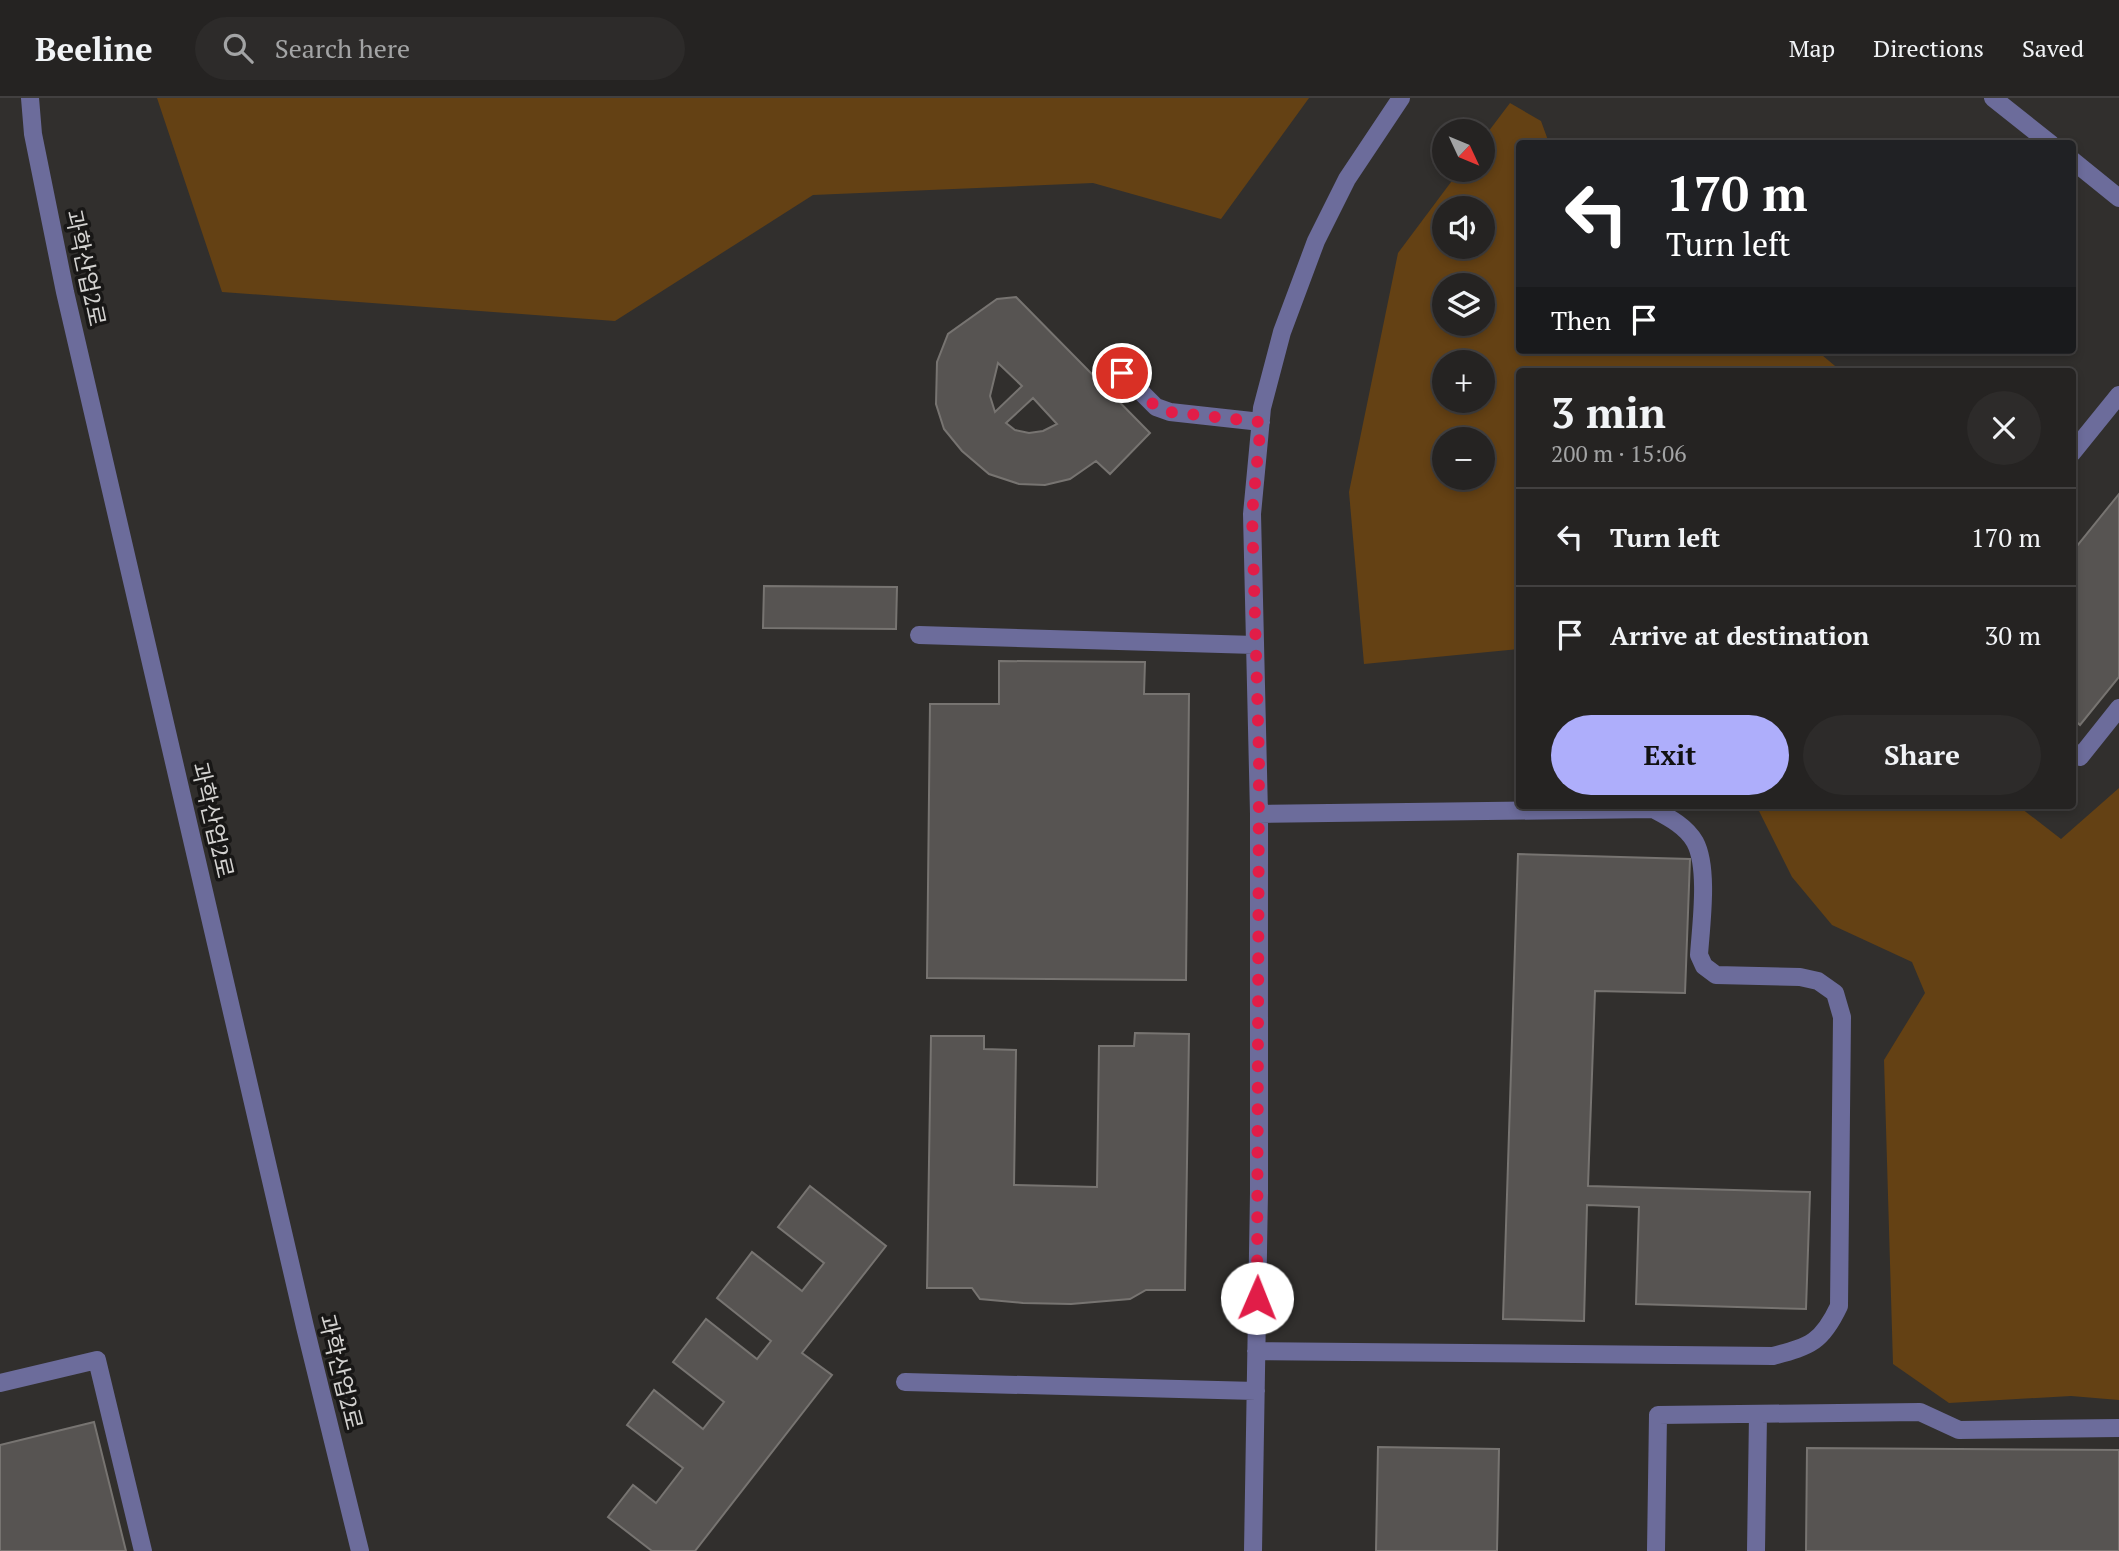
<!DOCTYPE html>
<meta charset="utf-8">
<style>
body{margin:0;font-family:"PT Serif","Noto Sans KR",serif;background:#2d2b2a;color:#f1f3f6;height:100vh;display:flex;flex-direction:column;font-size:26px;white-space:nowrap}
*{box-sizing:border-box;margin:0}
p{font-size:23px;color:#a3a4a5}
.icon{flex:none;width:38px;height:38px;fill:none;stroke:currentColor;stroke-width:2;stroke-linecap:round;stroke-linejoin:round}
.map{position:relative;flex:1;overflow:hidden}
.details{position:absolute;left:1516px;top:270px;width:560px;height:441px;display:flex;flex-direction:column;background:#252322;border-radius:7px;box-shadow:0 4px 10px #0003,0 0 0 2px #424040}
.details>*{flex:none}
.banner{position:absolute;left:1516px;top:42px;width:560px;height:214px;border-radius:7px;box-shadow:0 4px 10px #0003,0 0 0 2px #424040;background:#202124;color:#fff;overflow:hidden}
.needle{width:46px;rotate:134deg}
.tools{position:absolute;left:1432px;top:21px;display:grid;gap:14px}
.tools a{display:grid;place-items:center;width:63px;height:63px;border-radius:50%;background:#252322;box-shadow:0 4px 10px #0003,0 0 0 2px #424040;font-size:35px}
.pin{position:absolute;display:grid;place-items:center;width:60px;height:60px;color:#fff;margin:-30px;border:4px solid #fff;border-radius:50%;box-shadow:0 2px 7px #0007}
.me{position:absolute;width:77px;margin:-38px;rotate:1deg;stroke-linejoin:round;filter:drop-shadow(0 0 5px #0008)}
.turn{display:flex;align-items:center;gap:24px;height:147px;padding:0 35px;font-size:32px}
.turn .icon{width:91px;height:91px;stroke-width:2.5}
.turn b{display:block;font-size:49px;line-height:60px}
.then{display:flex;align-items:center;height:66px;padding:0 35px;background:#0003;gap:14px;font-size:26px}
.round{display:grid;place-items:center;flex:none;width:74px;height:74px;border-radius:37px;background:#2d2b2a}
.head{display:flex;align-items:center;justify-content:space-between;height:119px;padding:0 35px}
h1{font-size:42px;font-weight:700;line-height:52px}
.primary-button{display:flex;gap:14px;margin-top:auto;padding:14px 35px}
.primary-button a{flex:1;height:80px;border-radius:42px;background:#aeaefb;color:#111;font-size:28px;font-weight:700;line-height:80px;text-align:center}
.primary-button a+a{background:#2d2b2a;color:#f1f3f6}
ul{padding:0;list-style:none}
li{display:flex;align-items:center;gap:21px;height:98px;padding:0 35px;border-top:2px solid #424040}
li div{flex:1}
li b{display:block;font-size:26px}
li em{font-style:normal}
header{display:flex;align-items:center;gap:42px;box-sizing:border-box;height:98px;padding:0 35px;background:#252322;border-bottom:2px solid #424040}
header strong{font-size:33px}
nav{display:flex;gap:38px;margin-inline-start:auto;font-size:24px}
.search{width:490px;height:63px;background:#2d2b2a;display:flex;align-items:center;gap:18px;box-sizing:border-box;padding:0 24px;border-radius:38px;color:#a3a4a5;font-size:26px}
.map>svg:first-child{display:block}
.green{fill:#644114;fill-rule:evenodd}
.building{fill:#575452;stroke:#777471;stroke-width:2;fill-rule:evenodd}
.lines{fill:none;stroke-linecap:round;stroke-linejoin:round}
.minor{stroke:#6c6c9b;stroke-width:18}
.route{stroke:#e11d48;stroke-width:12;stroke-dasharray:0 21.6}
.labels{text-anchor:middle;dominant-baseline:central;stroke-width:7;stroke-linejoin:round;paint-order:stroke}
.street-label{font-size:23px;fill:#d3d2d0;stroke:#181716}
</style>
<header>
<strong>Beeline</strong>
<div class="search"><svg class="icon" aria-label="search" viewBox="0 0 24 24"><circle cx="10" cy="10" r="6"/><path d="M15 15l6 6"/></svg>Search here</div>
<nav><a>Map</a><a>Directions</a><a>Saved</a></nav>
</header>
<div class="map">
<svg width="2119" height="1453" viewBox="0 0 2119 1453">
<rect width="100%" height="100%" fill="#312f2d"/>
<!-- green -->
<path class="green" d="M 157,0 L 1309,0 L 1221,121 L 1093,85 L 813,97 L 615,223 L 222,194 Z
M 1510,5 L 1541,23 L 1549,45 L 1519,46 L 1519,252 L 1816,252 L 1841,273 L 1519,273 L 1519,551 L 1364,566 L 1349,394 L 1398,155 L 1460,72 L 1482,72 L 1482,42 ZM 1444,110 L 1482,110 L 1482,149 L 1444,149 ZM 1444,187 L 1482,187 L 1482,226 L 1444,226 ZM 1444,264 L 1482,264 L 1482,303 L 1444,303 ZM 1444,341 L 1482,341 L 1482,380 L 1444,380 Z
M 2119,690 L 2119,1302 L 2071,1298 L 1949,1305 L 1893,1266 L 1884,962 L 1925,895 L 1912,864 L 1832,827 L 1792,779 L 1756,707 L 2017,707 L 2061,741 Z"/>
<!-- building -->
<path class="building" d="M 1016,199 L 1150,335 L 1110,376 L 1096,363 L 1070,381 L 1045,387 L 1019,386 L 989,376 L 962,353 L 944,331 L 936,306 L 937,264 L 948,236 L 997,201 ZM 998,265 L 1022,288 L 995,314 L 990,298 ZM 1033,300 L 1057,326 L 1043,333 L 1029,335 L 1015,332 L 1006,325 Z
M 2119,396 L 2119,579 L 2080,627 L 2072,620 L 2072,454 Z
M 764,488 L 897,489 L 896,531 L 763,530 Z
M 999,563 L 1145,564 L 1144,596 L 1189,596 L 1186,882 L 927,880 L 930,606 L 999,606 Z
M 1518,756 L 1690,761 L 1685,895 L 1595,893 L 1588,1088 L 1810,1094 L 1806,1211 L 1636,1206 L 1639,1109 L 1587,1107 L 1584,1223 L 1503,1221 Z
M 1135,935 L 1189,936 L 1185,1192 L 1146,1192 L 1130,1201 L 1071,1206 L 1023,1205 L 980,1201 L 972,1190 L 927,1190 L 931,938 L 984,938 L 984,951 L 1016,952 L 1014,1087 L 1097,1089 L 1099,948 L 1134,948 Z
M 810,1088 L 886,1148 L 802,1255 L 832,1277 L 695,1453 L 652,1453 L 608,1419 L 633,1387 L 656,1405 L 683,1370 L 627,1327 L 654,1292 L 703,1331 L 724,1304 L 673,1264 L 706,1221 L 757,1261 L 771,1243 L 717,1200 L 752,1154 L 802,1193 L 824,1165 L 778,1129 Z
M 94,1324 L 126,1453 L 0,1453 L 0,1347 Z
M 1378,1349 L 1499,1351 L 1497,1453 L 1376,1453 Z
M 1807,1350 L 2119,1352 L 2119,1453 L 1806,1453 Z"/>
<g class="lines">
<!-- minor -->
<path class="minor" d="M 30,0 L 33,36 L 65,194 L 305,1229 L 360,1453
M 1993,0 L 2051,46
M 2072,62 L 2119,100
M 1122,275 L 1156,309 L 1170,314 L 1261,324
M 2072,355 L 2119,297
M 919,537 L 1255,547
M 2072,653 L 2080,659 L 2119,610
M 1256,1253 L 1773,1258 C 1811,1248 1822,1244 1839,1208 L 1842,919 L 1835,895 L 1818,883 L 1800,879 L 1716,877 L 1704,868 L 1699,857 C 1701,827 1709,770 1695,744 C 1686,728 1668,719 1653,711 L 1259,716
M 905,1284 L 1256,1293
M 0,1285 L 97,1262 L 143,1453
M 1253,1453 L 1259,1095 L 1259,716 L 1252,416 L 1262,310 L 1282,234 L 1316,143 L 1347,81 L 1401,0
M 1656,1453 L 1658,1317 L 1920,1314 L 1959,1332 L 2119,1330
M 1756,1453 L 1758,1316"/>
</g>
<g class="lines">
<!-- route -->
<path class="route" d="M 1122,275 L 1156,309 L 1170,314 L 1261,324 L 1252,416 L 1259,659 L 1257,1200"/>
</g>
<g class="labels">
<!-- street labels -->
<g class="street-label">
<text transform="translate(86 170) rotate(78)">과학산업2로</text>
<text transform="translate(213 722) rotate(77)">과학산업2로</text>
<text transform="translate(341 1274) rotate(76)">과학산업2로</text>
</g>
</g>
</svg>
<div class="tools">
<a><svg class="needle" viewBox="-14 -14 28 28"><path d="M0-13l5 13h-10z" fill="#e53935"/><path d="M0 13l5-13h-10z" fill="#a3a4a5"/></svg></a>
<a><svg class="icon" aria-label="sound" viewBox="0 0 24 24"><path d="M4 9h4l5-4v14l-5-4H4zM17 9q2 3 0 6"/></svg></a>
<a><svg class="icon" aria-label="layers" viewBox="0 0 24 24"><path d="M12 4l9 5-9 5-9-5zM3 14l9 5 9-5"/></svg></a>
<a>+</a>
<a>−</a>
</div>
<div class="pin" style="left:1122px;top:275px;background:#d93025"><svg class="icon" aria-label="arrive" viewBox="0 0 24 24"><path d="M6 21V4h12l-3 4 3 4H6"/></svg></div>
<svg class="me" style="left:1257px;top:1200px" viewBox="-20 -20 40 40"><circle r="19" fill="#fff"/><path d="M0-13L10 11 0 6-10 11z" fill="#e11d48"/></svg>
<div class="banner">
<div class="turn"><svg class="icon" aria-label="left" viewBox="0 0 24 24"><path d="M17 20v-9H6M10 6l-5 5 5 5"/></svg><div><b>170 m</b>Turn left</div></div>
<div class="then">Then<svg class="icon" aria-label="arrive" viewBox="0 0 24 24"><path d="M6 21V4h12l-3 4 3 4H6"/></svg></div>
</div>
<section class="details">
<div class="head"><div><h1>3 min</h1><p>200 m · 15:06</p></div><a class="round"><svg class="icon" aria-label="close" viewBox="0 0 24 24"><path d="M6 6l12 12M18 6L6 18"/></svg></a></div>
<ul>
<li><svg class="icon" aria-label="left" viewBox="0 0 24 24"><path d="M17 20v-9H6M10 6l-5 5 5 5"/></svg><div><b>Turn left</b></div><em>170 m</em></li>
<li><svg class="icon" aria-label="arrive" viewBox="0 0 24 24"><path d="M6 21V4h12l-3 4 3 4H6"/></svg><div><b>Arrive at destination</b></div><em>30 m</em></li>
</ul>
<div class="primary-button"><a>Exit</a><a>Share</a></div>
</section>
</div>
